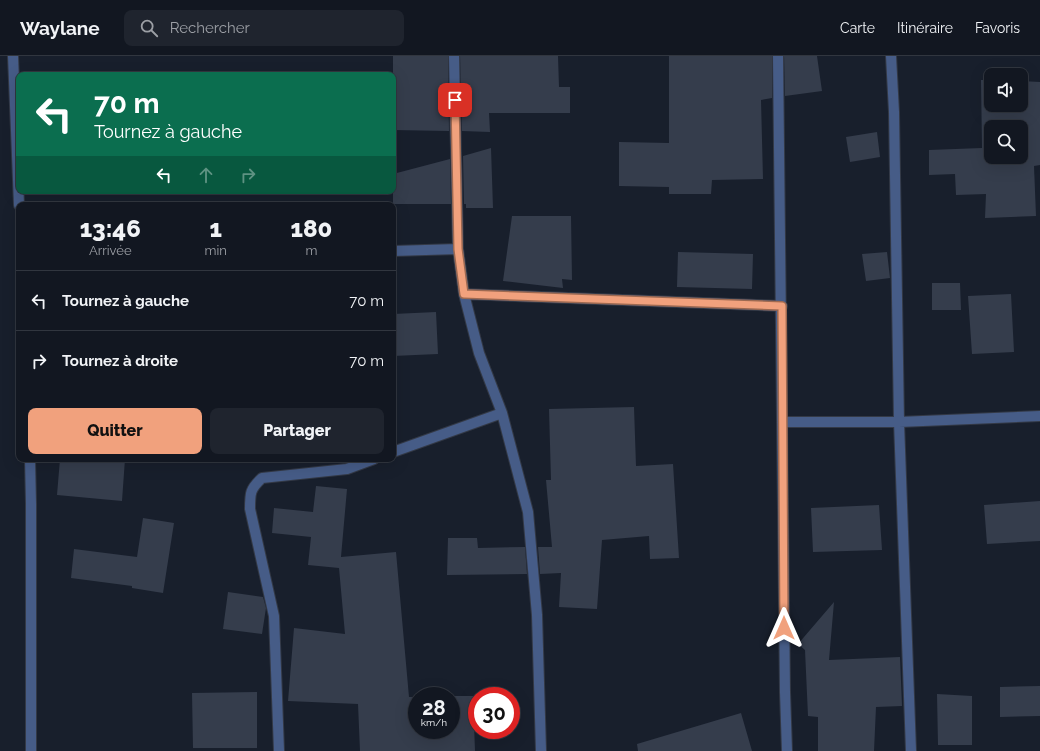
<!DOCTYPE html>
<html lang="fr">
<meta charset="utf-8">
<style>
body{margin:0;font-family:Raleway,sans-serif;background:#1f242e;color:#f1f3f6;height:100vh;display:flex;flex-direction:column;font-size:15px;white-space:nowrap}
*{box-sizing:border-box;margin:0}
p{font-size:13px;color:#9c9fa5}
.icon{flex:none;width:22px;height:22px;fill:none;stroke:currentColor;stroke-width:2;stroke-linecap:round;stroke-linejoin:round}
.map{position:relative;flex:1;overflow:hidden}
.sheet{position:absolute;left:16px;top:146px;width:380px;height:260px;display:flex;flex-direction:column;background:#121721;border-radius:8px;box-shadow:0 4px 16px #0002,0 0 0 1px #31363f}
.sheet>*{flex:none}
.guide{position:absolute;left:16px;top:16px;width:380px;height:122px;border-radius:8px;box-shadow:0 4px 16px #0002,0 0 0 1px #31363f;background:#0b6e4f;color:#fff;overflow:hidden}
.buttons{position:absolute;left:984px;top:12px;display:grid;gap:8px}
.buttons a{display:grid;place-items:center;width:44px;height:44px;border-radius:8px;background:#121721;box-shadow:0 4px 16px #0002,0 0 0 1px #31363f;font-size:20px}
.speed{position:absolute;left:408px;top:631px;display:flex;gap:8px;font-size:20px;font-weight:700;text-align:center}
.speed>*{display:grid;place-content:center;width:52px;height:52px;border-radius:50%;background:#121721;box-shadow:0 4px 16px #0002,0 0 0 1px #31363f;line-height:1}
.speed small{font-size:10px;font-weight:400}
.speed .limit{border:6px solid #d22;background:#fff;color:#111}
.pin{position:absolute;display:grid;place-items:center;width:34px;height:34px;color:#fff;margin:-17px;border-radius:8px;box-shadow:0 2px 6px #0006}
.me{position:absolute;width:44px;margin:-22px;rotate:0deg;stroke-linejoin:round;filter:drop-shadow(0 0 3px #0008)}
.turn{display:flex;align-items:center;gap:14px;height:84px;padding:0 12px;font-size:18px}
.turn .icon{width:52px;height:52px;stroke-width:2.5}
.turn b{display:block;font-size:28px;line-height:34px}
.lanes{display:flex;align-items:center;height:38px;padding:0 12px;background:#0003;justify-content:center;gap:20px;direction:ltr}
.lanes .off{opacity:.35}
.eta{display:flex;justify-content:space-evenly;align-items:center;height:68px;text-align:center}
.eta b{font-size:24px;font-weight:800;line-height:28px}
.action{display:flex;gap:8px;margin-top:auto;padding:8px 12px}
.action a{flex:1;height:46px;border-radius:8px;background:#f1a17d;color:#111;font-size:16px;font-weight:800;line-height:46px;text-align:center}
.action a+a{background:#1f242e;color:#f1f3f6}
ul{padding:0;list-style:none}
li{display:flex;align-items:center;gap:12px;height:60px;padding:0 12px;border-top:1px solid #31363f}
li div{flex:1}
li b{display:block;font-size:15px}
li em{font-style:normal}
header{display:flex;align-items:center;gap:24px;box-sizing:border-box;height:56px;padding:0 20px;background:#121721;border-bottom:1px solid #31363f}
header strong{font-size:19px}
nav{display:flex;gap:22px;margin-inline-start:auto;font-size:14px}
.search{width:280px;height:36px;background:#1f242e;display:flex;align-items:center;gap:10px;box-sizing:border-box;padding:0 14px;border-radius:8px;color:#9c9fa5;font-size:15px}
.map>svg:first-child{display:block}
.building{fill:#353d4c;fill-rule:evenodd}
.lines{fill:none;stroke-linecap:round;stroke-linejoin:round}
.street-casing{stroke:#333946;stroke-width:12}
.street{stroke:#465c87;stroke-width:10}
.route-casing{stroke:#9d6951;stroke-width:10}
.route{stroke:#f1a17d;stroke-width:7}
</style>
<header>
<strong>Waylane</strong>
<div class="search"><svg class="icon" aria-label="search" viewBox="0 0 24 24"><circle cx="10" cy="10" r="6"/><path d="M15 15l6 6"/></svg>Rechercher</div>
<nav><a>Carte</a><a>Itinéraire</a><a>Favoris</a></nav>
</header>
<div class="map">
<svg width="1040" height="695" viewBox="0 0 1040 695">
<rect width="100%" height="100%" fill="#181f2c"/>
<!-- building -->
<path class="building" d="M 393,0 L 448,0 L 449,75 L 393,74 Z
M 460,0 L 558,0 L 559,31 L 570,31 L 570,57 L 489,57 L 490,76 L 462,75 Z
M 669,0 L 772,0 L 772,42 L 761,44 L 763,123 L 712,124 L 711,138 L 669,138 L 669,131 L 619,130 L 619,86 L 669,87 Z
M 784,0 L 817,0 L 822,35 L 785,40 Z
M 981,24 L 991,24 L 991,49 L 1021,49 L 1021,25 L 1040,26 L 1040,109 L 1034,110 L 1036,160 L 985,162 L 986,138 L 956,139 L 955,118 L 929,119 L 929,94 L 982,92 ZM 991,71 L 1021,71 L 1021,101 L 991,101 Z
M 877,76 L 880,101 L 850,106 L 846,81 Z
M 491,92 L 493,152 L 466,152 L 466,148 L 464,148 L 463,100 Z
M 450,103 L 451,148 L 393,148 L 393,118 Z
M 512,160 L 571,160 L 572,224 L 562,223 L 563,232 L 503,225 Z
M 678,196 L 753,198 L 752,233 L 677,231 Z
M 887,196 L 890,222 L 866,225 L 862,198 Z
M 932,227 L 960,227 L 961,254 L 932,254 Z
M 1011,238 L 1014,296 L 972,298 L 968,240 Z
M 436,256 L 438,298 L 393,300 L 393,258 Z
M 634,351 L 636,410 L 673,408 L 679,502 L 650,503 L 649,480 L 602,484 L 597,553 L 559,551 L 561,517 L 540,518 L 538,491 L 552,491 L 546,424 L 551,424 L 549,353 Z
M 60,403 L 125,403 L 122,445 L 57,439 Z
M 316,430 L 347,433 L 341,501 L 396,496 L 409,641 L 417,641 L 417,674 L 451,674 L 451,640 L 473,640 L 475,695 L 360,695 L 358,648 L 288,645 L 294,572 L 345,578 L 339,512 L 308,509 L 311,481 L 272,477 L 274,452 L 313,456 Z
M 1040,445 L 1040,485 L 987,488 L 984,449 Z
M 879,449 L 882,494 L 813,496 L 811,452 Z
M 143,462 L 174,467 L 163,537 L 132,532 L 132,530 L 71,522 L 74,493 L 137,501 Z
M 448,482 L 477,482 L 478,492 L 525,491 L 527,518 L 447,519 Z
M 228,536 L 263,541 L 266,552 L 262,578 L 223,573 Z
M 834,546 L 829,604 L 900,601 L 902,650 L 876,651 L 874,695 L 818,695 L 818,661 L 808,660 L 805,594 L 798,588 Z
M 1040,630 L 1040,660 L 1000,661 L 1000,631 Z
M 257,636 L 257,692 L 193,692 L 192,637 Z
M 937,638 L 972,640 L 972,689 L 938,689 Z
M 741,657 L 752,695 L 638,695 L 637,688 Z"/>
<g class="lines">
<defs>
<path id="street" d="M 13,0 L 19,149
M 454,0 L 458,193 L 464,238 L 479,297 L 502,357 L 528,456 L 537,559 L 541,695
M 778,0 L 785,636 L 787,695
M 891,0 L 894,56 L 899,366 L 911,695
M 393,195 L 458,193
M 464,238 L 782,250
M 783,366 L 899,366 L 1040,360
M 393,396 L 502,357
M 30,403 L 31,448 L 31,695
M 279,695 L 274,560 L 250,453 C 250,437 250,433 262,422 L 347,413 L 374,403"/>
</defs>
<!-- street casing -->
<use href="#street" class="street-casing"/>
<!-- street -->
<use href="#street" class="street"/>
</g>
<g class="lines">
<defs>
<path id="route" d="M 455,44 L 458,193 L 464,238 L 782,250 L 784,572"/>
</defs>
<!-- route casing -->
<use href="#route" class="route-casing"/>
<!-- route -->
<use href="#route" class="route"/>
</g>
</svg>
<div class="buttons">
<a><svg class="icon" aria-label="sound" viewBox="0 0 24 24"><path d="M4 9h4l5-4v14l-5-4H4zM17 9q2 3 0 6"/></svg></a>
<a><svg class="icon" aria-label="search" viewBox="0 0 24 24"><circle cx="10" cy="10" r="6"/><path d="M15 15l6 6"/></svg></a>
</div>
<div class="speed"><div>28<small>km/h</small></div><div class="limit">30</div></div>
<div class="pin" style="left:455px;top:44px;background:#d93025"><svg class="icon" aria-label="arrive" viewBox="0 0 24 24"><path d="M6 21V4h12l-3 4 3 4H6"/></svg></div>
<svg class="me" style="left:784px;top:572px" viewBox="-20 -20 40 40"><path d="M0-17L14 15 0 8-14 15z" fill="#f1a17d" stroke="#fff" stroke-width="4"/></svg>
<div class="guide">
<div class="turn"><svg class="icon" aria-label="left" viewBox="0 0 24 24"><path d="M17 20v-9H6M10 6l-5 5 5 5"/></svg><div><b>70 m</b>Tournez à gauche</div></div>
<div class="lanes"><svg class="icon" aria-label="left" viewBox="0 0 24 24"><path d="M17 20v-9H6M10 6l-5 5 5 5"/></svg><svg class="icon off" aria-label="ahead" viewBox="0 0 24 24"><path d="M12 20V5M6 11l6-6 6 6"/></svg><svg class="icon off" aria-label="right" viewBox="0 0 24 24"><path d="M7 20v-9h11M14 6l5 5-5 5"/></svg></div>
</div>
<section class="sheet">
<div class="eta">
<div><b>13:46</b><p>Arrivée</p></div>
<div><b>1</b><p>min</p></div>
<div><b>180</b><p>m</p></div>
</div>
<ul>
<li><svg class="icon" aria-label="left" viewBox="0 0 24 24"><path d="M17 20v-9H6M10 6l-5 5 5 5"/></svg><div><b>Tournez à gauche</b></div><em>70 m</em></li>
<li><svg class="icon" aria-label="right" viewBox="0 0 24 24"><path d="M7 20v-9h11M14 6l5 5-5 5"/></svg><div><b>Tournez à droite</b></div><em>70 m</em></li>
</ul>
<div class="action"><a>Quitter</a><a>Partager</a></div>
</section>
</div>
